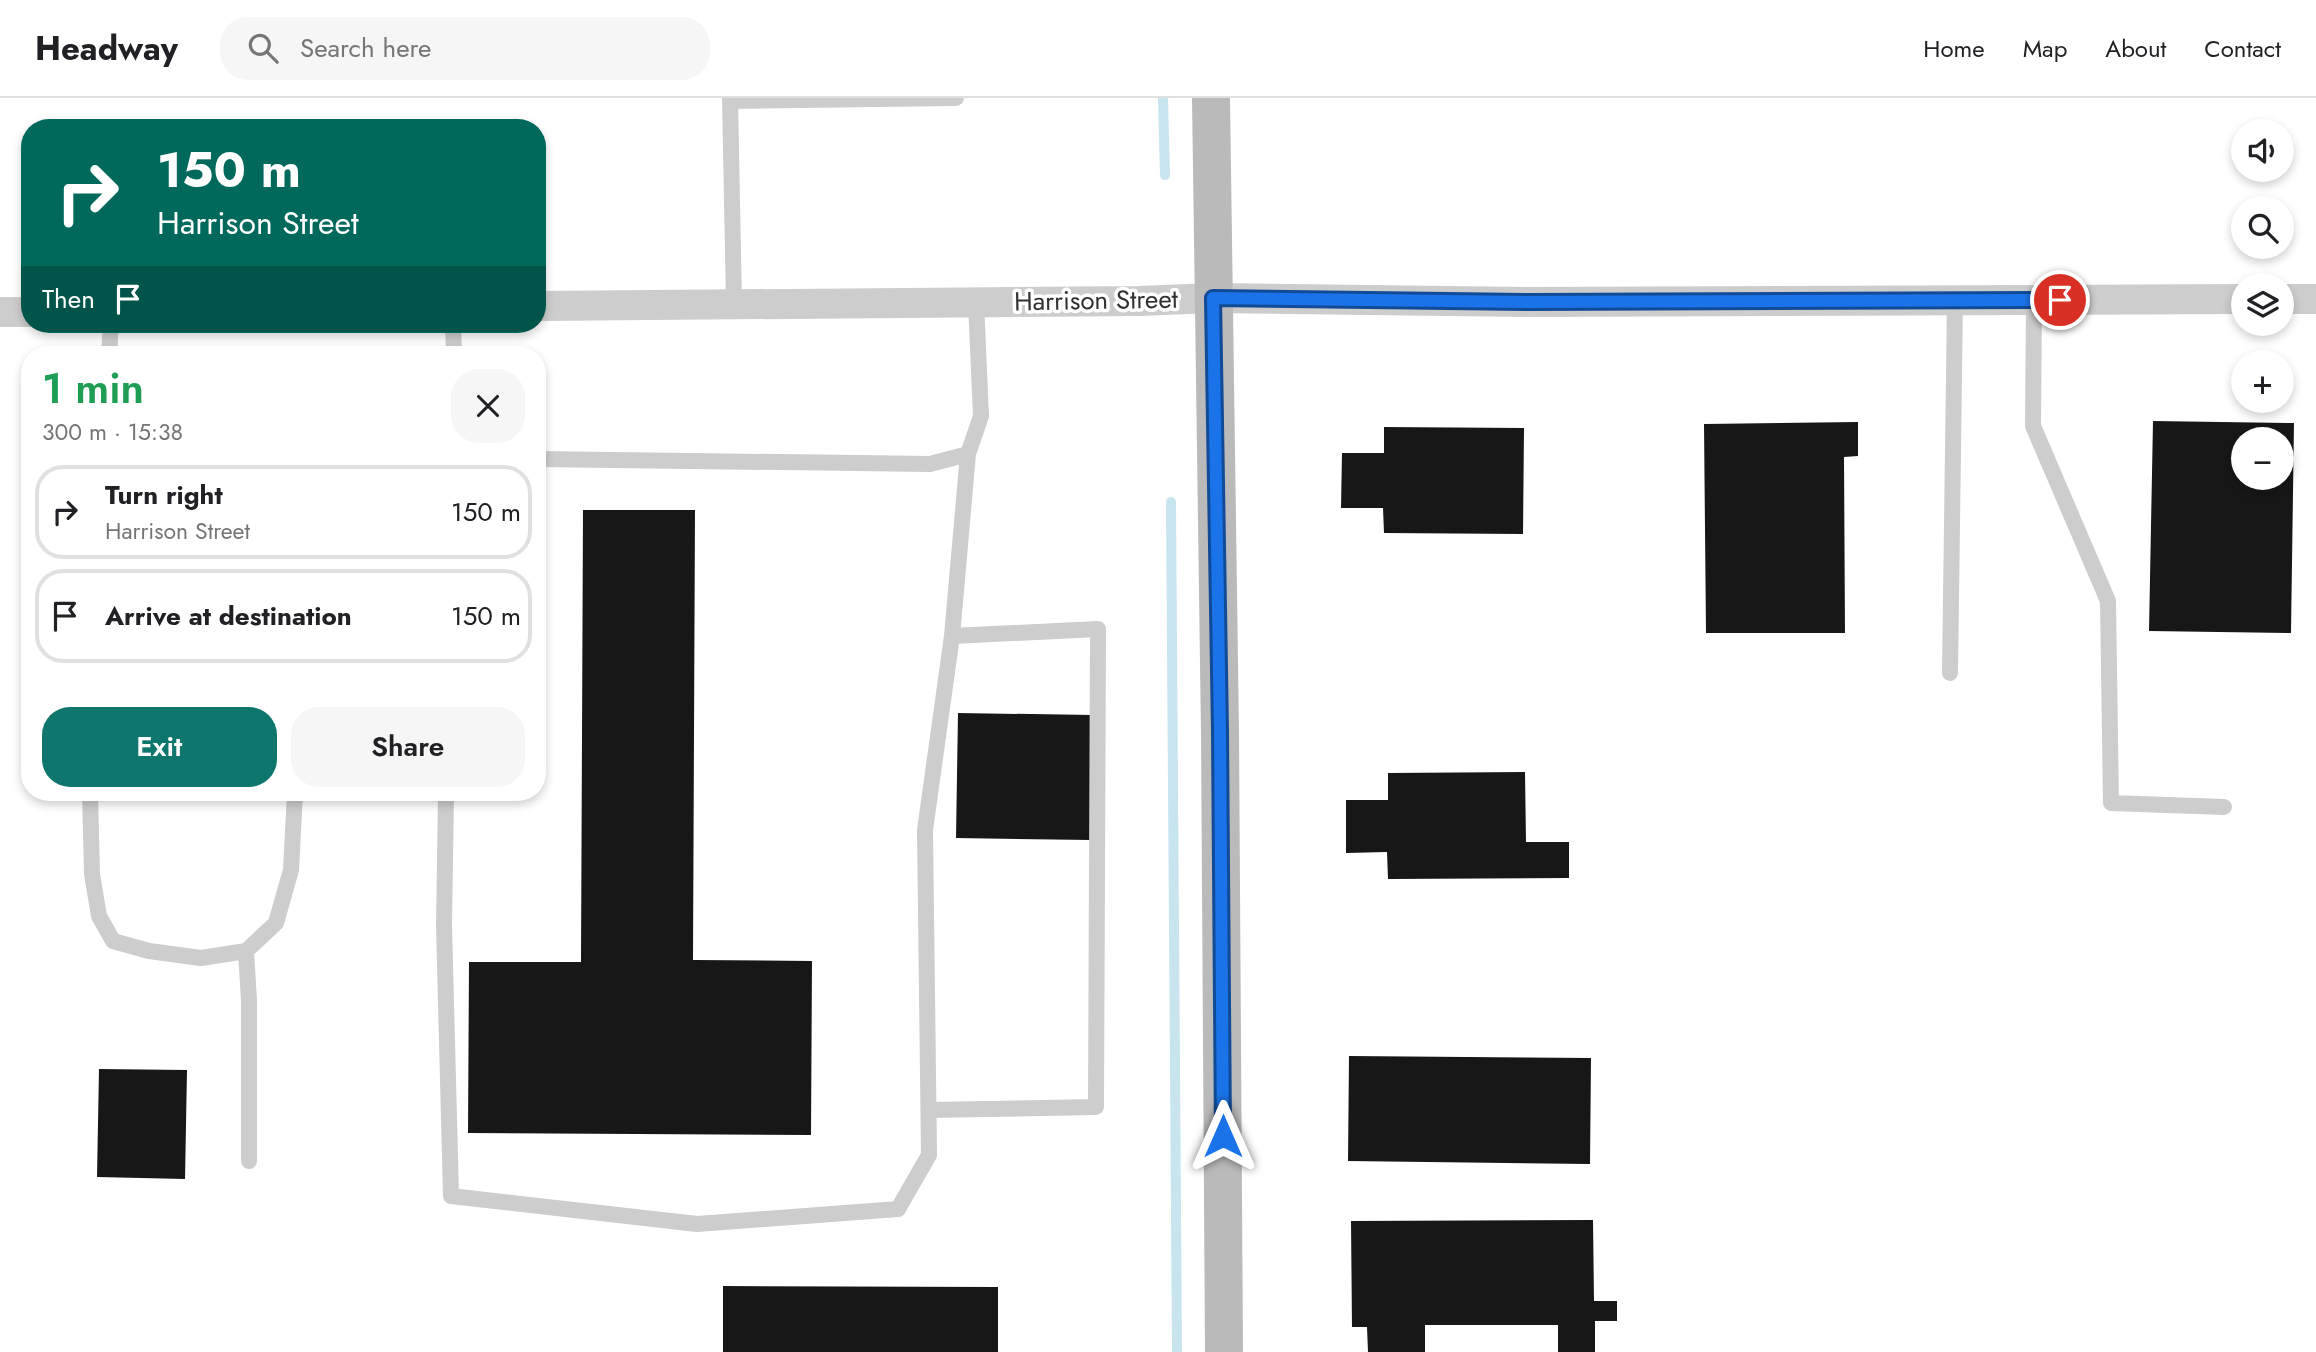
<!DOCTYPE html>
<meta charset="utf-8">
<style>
body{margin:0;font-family:Jost,sans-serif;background:#f6f6f6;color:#202124;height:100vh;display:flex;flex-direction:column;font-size:26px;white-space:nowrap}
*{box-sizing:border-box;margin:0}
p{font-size:23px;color:#757577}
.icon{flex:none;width:38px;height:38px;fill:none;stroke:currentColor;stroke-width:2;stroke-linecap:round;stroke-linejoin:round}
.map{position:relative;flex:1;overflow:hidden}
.drawer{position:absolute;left:21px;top:248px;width:525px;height:455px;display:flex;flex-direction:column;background:#fff;border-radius:28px;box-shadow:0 4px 10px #0003}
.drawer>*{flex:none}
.top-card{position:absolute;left:21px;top:21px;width:525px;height:214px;border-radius:28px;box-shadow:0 4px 10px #0003;background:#00695c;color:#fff;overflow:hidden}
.buttons{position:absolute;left:2231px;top:21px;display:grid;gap:14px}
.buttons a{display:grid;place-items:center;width:63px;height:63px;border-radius:50%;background:#fff;box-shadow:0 4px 10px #0003;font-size:35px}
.pin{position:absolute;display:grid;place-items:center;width:60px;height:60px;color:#fff;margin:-30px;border:4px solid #fff;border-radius:50%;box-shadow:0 2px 7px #0007}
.me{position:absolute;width:77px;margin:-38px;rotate:0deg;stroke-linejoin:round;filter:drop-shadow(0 0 5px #0008)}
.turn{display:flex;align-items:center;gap:24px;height:147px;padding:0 21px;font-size:32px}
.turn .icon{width:91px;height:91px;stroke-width:2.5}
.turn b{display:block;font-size:49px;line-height:60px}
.then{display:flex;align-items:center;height:66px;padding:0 21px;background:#0003;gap:14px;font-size:26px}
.round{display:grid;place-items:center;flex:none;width:74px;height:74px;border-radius:28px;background:#f6f6f6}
.head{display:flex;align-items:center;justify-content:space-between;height:119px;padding:0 21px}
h1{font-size:42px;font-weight:600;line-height:52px;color:#1e9e55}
.cta{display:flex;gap:14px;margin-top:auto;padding:14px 21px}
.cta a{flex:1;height:80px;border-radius:28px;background:#0f766e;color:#fff;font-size:28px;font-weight:600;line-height:80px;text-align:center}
.cta a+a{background:#f6f6f6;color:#202124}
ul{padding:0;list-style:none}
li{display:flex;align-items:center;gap:21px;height:94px;margin:0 14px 10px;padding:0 7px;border:4px solid #e0e0e0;border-radius:28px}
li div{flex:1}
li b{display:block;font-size:26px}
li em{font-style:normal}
header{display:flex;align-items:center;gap:42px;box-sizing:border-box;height:98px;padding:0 35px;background:#fff;border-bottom:2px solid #e0e0e0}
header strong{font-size:33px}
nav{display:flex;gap:38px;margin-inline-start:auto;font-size:24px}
.search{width:490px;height:63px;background:#f6f6f6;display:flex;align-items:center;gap:18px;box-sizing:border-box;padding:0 24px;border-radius:28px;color:#757577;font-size:26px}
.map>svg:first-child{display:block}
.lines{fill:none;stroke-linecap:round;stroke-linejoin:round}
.stream{stroke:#c8e4ef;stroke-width:10}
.building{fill:#171717;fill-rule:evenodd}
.lane{stroke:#cdcdcd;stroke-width:16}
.street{stroke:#cdcdcd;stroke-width:30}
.secondary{stroke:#bababa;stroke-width:38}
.route-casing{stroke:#114b97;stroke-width:18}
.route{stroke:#1a73e8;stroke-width:12}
.labels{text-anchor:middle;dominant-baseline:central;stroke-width:7;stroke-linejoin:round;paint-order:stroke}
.street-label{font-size:26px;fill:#303030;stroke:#fff}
</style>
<header>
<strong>Headway</strong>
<div class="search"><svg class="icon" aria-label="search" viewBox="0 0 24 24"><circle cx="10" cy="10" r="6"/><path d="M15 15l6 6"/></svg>Search here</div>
<nav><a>Home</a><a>Map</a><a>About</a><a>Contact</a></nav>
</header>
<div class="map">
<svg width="2316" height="1254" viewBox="0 0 2316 1254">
<rect width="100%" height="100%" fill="#fff"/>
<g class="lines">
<!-- stream -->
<path class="stream" d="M 1163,0 L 1165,77
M 1171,404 L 1177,1254"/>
</g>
<!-- building -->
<path class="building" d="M 2153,323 L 2294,325 L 2291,535 L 2149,533 ZM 2244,341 L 2282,341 L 2282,380 L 2244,380 Z
M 1858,324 L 1858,358 L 1844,359 L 1845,535 L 1706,535 L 1704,326 Z
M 1384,329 L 1524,330 L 1523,436 L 1384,435 L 1383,410 L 1341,410 L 1342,355 L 1384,355 Z
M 583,412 L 695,412 L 693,862 L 812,863 L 811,1037 L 468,1035 L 469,864 L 581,864 Z
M 958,615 L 1093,617 L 1091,742 L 956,740 Z
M 1525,674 L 1526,744 L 1569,744 L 1569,780 L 1388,781 L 1387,754 L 1346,755 L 1346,702 L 1388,702 L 1388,675 Z
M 1349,958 L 1591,960 L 1590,1066 L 1348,1063 Z
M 99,971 L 187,972 L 185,1081 L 97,1079 Z
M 1593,1122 L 1594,1203 L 1617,1203 L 1617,1223 L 1595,1223 L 1595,1254 L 1558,1254 L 1558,1227 L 1425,1227 L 1425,1254 L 1368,1254 L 1367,1229 L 1352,1229 L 1351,1123 Z
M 723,1188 L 998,1189 L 998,1254 L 723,1254 Z"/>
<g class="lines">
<!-- lane -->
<path class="lane" d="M 730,0 L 734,206
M 730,3 L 956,0
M 2034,202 L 2033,328 L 2108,503 L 2111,705 L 2224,709
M 453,226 L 454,257
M 109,257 L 111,226
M 537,361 L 930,366 L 968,356 L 981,318 L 976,204
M 1950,575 L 1955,202
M 90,695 L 92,776 L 99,818 L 113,843 L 149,853 L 201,860 L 246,853 L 276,825 L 291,772 L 295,695
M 446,695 L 444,827 L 451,1098 L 697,1126 L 898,1111 L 929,1057 L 925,732 L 952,538
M 246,853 L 249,903 L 249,1063
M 929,1012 L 1096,1009 L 1098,531 L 952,538 L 968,356"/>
<!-- street -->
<path class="street" d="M 2282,201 L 2316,201
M 537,208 L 1139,203 L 1213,200 L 1530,204 L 2244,201
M 0,214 L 30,214"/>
<!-- secondary -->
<path class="secondary" d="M 1211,0 L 1220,634 L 1224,1254"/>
</g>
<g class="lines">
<defs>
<path id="route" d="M 1223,1038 L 1220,634 L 1213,200 L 1530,204 L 2060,202"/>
</defs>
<!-- route casing -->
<use href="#route" class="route-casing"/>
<!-- route -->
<use href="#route" class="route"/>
</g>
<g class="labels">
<!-- street labels -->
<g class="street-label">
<text transform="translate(1096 202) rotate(-1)">Harrison Street</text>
</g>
</g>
</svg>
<div class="buttons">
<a><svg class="icon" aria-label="sound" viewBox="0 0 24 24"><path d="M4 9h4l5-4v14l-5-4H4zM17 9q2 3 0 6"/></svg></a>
<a><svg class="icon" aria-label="search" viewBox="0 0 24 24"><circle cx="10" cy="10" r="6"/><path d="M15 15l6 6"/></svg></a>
<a><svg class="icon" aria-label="layers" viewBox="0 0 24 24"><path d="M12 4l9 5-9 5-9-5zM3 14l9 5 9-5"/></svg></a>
<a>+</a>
<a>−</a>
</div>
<div class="pin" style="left:2060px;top:202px;background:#d93025"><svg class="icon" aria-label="arrive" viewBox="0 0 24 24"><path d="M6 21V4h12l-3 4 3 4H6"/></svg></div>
<svg class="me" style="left:1223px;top:1038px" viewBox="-20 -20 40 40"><path d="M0-17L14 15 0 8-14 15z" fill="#1a73e8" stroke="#fff" stroke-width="4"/></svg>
<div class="top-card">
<div class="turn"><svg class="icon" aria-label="right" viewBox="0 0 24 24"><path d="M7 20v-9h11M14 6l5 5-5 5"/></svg><div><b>150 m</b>Harrison Street</div></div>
<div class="then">Then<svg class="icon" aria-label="arrive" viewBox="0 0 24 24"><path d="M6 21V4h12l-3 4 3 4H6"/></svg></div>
</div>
<section class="drawer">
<div class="head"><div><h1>1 min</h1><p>300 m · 15:38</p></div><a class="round"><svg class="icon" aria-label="close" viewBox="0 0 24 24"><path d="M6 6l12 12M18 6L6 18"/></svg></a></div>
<ul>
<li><svg class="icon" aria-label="right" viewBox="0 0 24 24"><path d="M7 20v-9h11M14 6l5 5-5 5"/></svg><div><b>Turn right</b><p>Harrison Street</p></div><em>150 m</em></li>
<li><svg class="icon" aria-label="arrive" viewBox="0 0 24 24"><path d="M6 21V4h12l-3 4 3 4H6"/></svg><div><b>Arrive at destination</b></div><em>150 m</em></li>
</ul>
<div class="cta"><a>Exit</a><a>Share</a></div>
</section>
</div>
